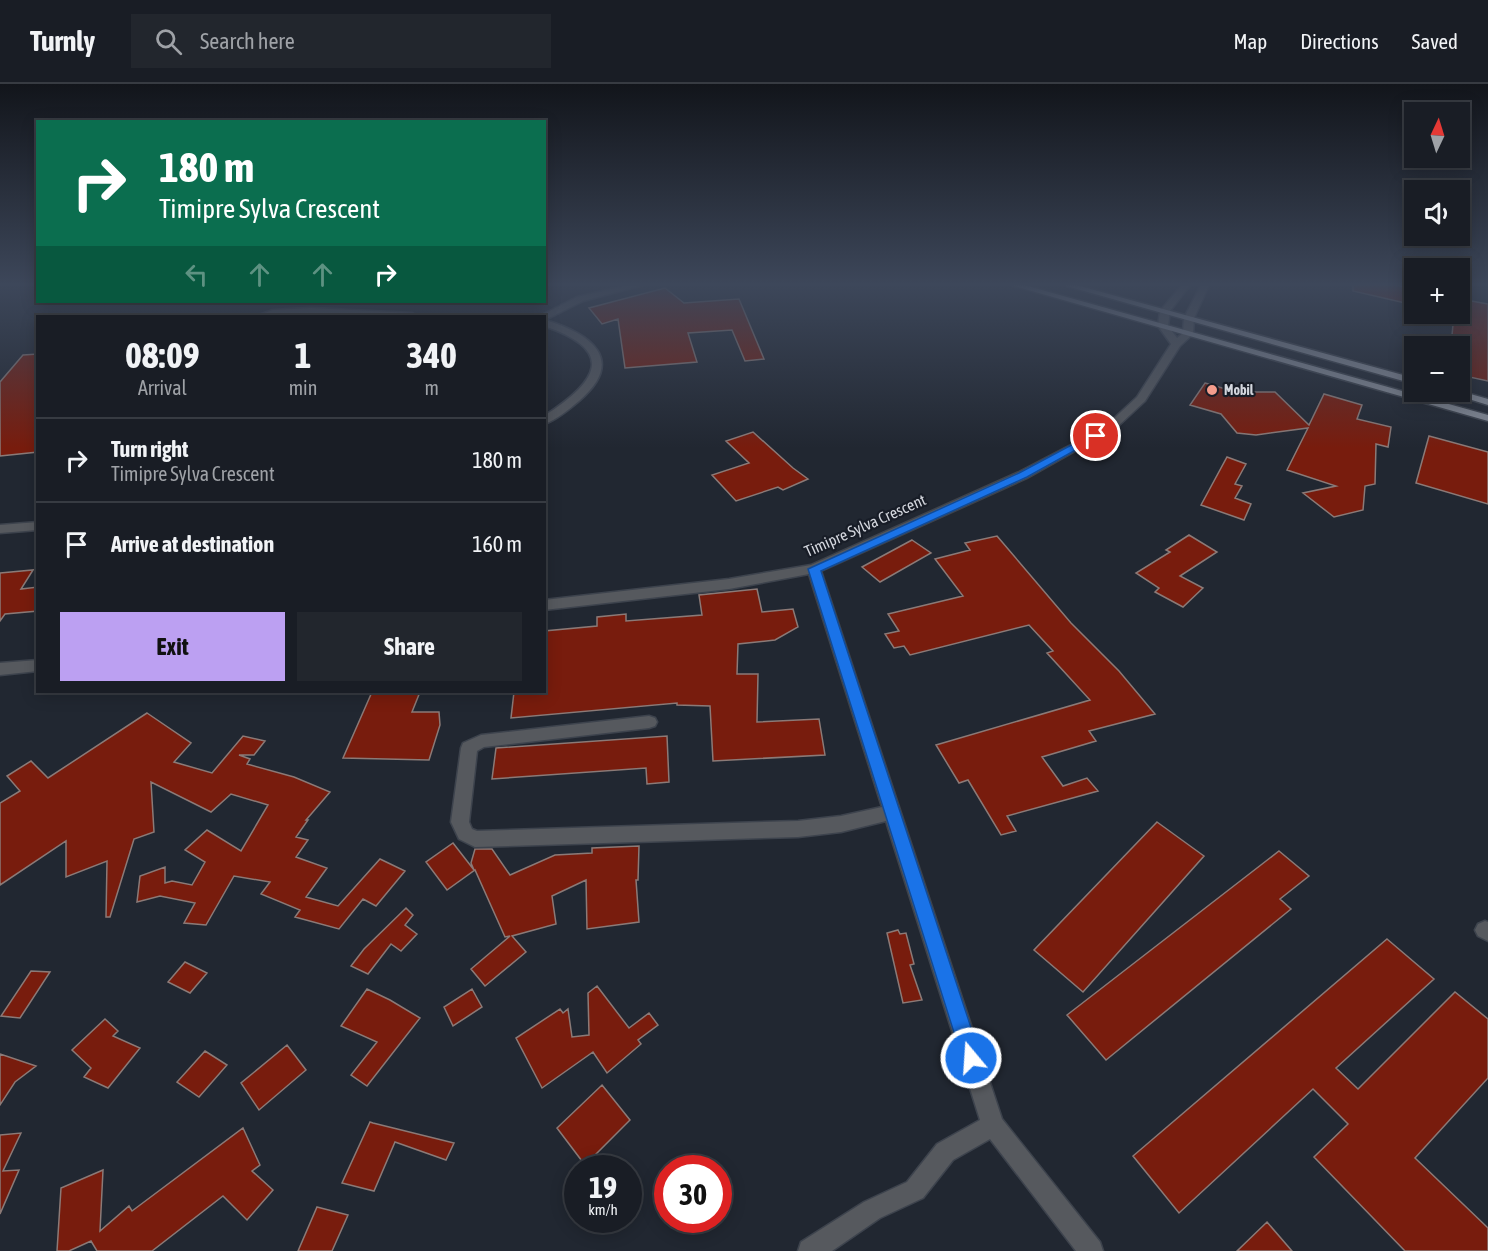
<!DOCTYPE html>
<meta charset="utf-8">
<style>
body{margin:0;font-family:"Asap Condensed",sans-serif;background:#22262d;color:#f1f3f6;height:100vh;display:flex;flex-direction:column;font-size:22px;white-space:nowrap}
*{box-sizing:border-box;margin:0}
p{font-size:20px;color:#9fa2a7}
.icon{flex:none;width:33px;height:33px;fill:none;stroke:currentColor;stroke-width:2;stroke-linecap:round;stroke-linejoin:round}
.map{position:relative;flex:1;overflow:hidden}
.side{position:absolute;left:36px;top:231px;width:510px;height:378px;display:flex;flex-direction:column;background:#191d25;border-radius:0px;box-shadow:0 3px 15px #0003,0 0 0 2px #373b42}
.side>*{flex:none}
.guide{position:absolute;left:36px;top:36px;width:510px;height:183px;border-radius:0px;box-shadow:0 3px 15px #0003,0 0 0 2px #373b42;background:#0b6e4f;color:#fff;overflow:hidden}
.needle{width:39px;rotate:4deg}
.fabs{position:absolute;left:1404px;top:18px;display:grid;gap:12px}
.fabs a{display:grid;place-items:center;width:66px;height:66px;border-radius:0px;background:#191d25;box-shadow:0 3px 15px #0003,0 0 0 2px #373b42;font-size:30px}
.speed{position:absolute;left:564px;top:1071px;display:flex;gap:12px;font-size:30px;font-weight:700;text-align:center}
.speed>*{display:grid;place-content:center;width:78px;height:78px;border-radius:50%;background:#191d25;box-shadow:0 3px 15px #0003,0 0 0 2px #373b42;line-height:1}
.speed small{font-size:15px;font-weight:400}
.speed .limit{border:9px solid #d22;background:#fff;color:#111}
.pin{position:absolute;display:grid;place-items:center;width:51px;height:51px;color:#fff;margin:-26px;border:3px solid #fff;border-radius:50%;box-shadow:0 2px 6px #0007}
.me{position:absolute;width:66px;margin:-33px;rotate:342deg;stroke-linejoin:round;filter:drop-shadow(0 0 4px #0008)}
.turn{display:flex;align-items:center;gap:21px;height:126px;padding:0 24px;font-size:27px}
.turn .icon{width:78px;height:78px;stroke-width:2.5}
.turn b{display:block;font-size:42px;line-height:51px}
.lanes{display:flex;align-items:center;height:57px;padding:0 24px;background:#0003;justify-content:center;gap:30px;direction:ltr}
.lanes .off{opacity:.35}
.eta{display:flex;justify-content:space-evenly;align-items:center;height:102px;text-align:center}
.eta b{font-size:36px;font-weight:700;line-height:42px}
.primary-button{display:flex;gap:12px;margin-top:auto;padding:12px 24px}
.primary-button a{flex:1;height:69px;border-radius:0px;background:#bca0f2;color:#111;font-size:24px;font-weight:700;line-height:69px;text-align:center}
.primary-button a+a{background:#22262d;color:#f1f3f6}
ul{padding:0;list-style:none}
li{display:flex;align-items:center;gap:18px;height:84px;padding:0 24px;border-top:2px solid #373b42}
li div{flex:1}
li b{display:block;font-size:22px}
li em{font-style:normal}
header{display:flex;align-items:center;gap:36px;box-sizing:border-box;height:84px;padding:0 30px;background:#191d25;border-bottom:2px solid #373b42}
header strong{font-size:28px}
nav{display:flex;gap:33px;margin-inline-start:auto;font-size:21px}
.search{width:420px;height:54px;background:#22262d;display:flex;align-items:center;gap:15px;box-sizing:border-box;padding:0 21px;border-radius:0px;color:#9fa2a7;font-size:22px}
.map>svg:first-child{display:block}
.building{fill:#781c0d;stroke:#8b7a77;stroke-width:1.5}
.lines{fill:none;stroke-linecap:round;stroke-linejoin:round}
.minor-casing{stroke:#3d434d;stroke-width:3}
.major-casing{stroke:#3d434d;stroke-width:3}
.minor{fill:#56595e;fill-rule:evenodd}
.major{fill:#848a95;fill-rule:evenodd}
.route{fill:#1a73e8;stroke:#114b97;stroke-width:1.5}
.poi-dot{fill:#f49d8c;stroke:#181d27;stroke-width:2}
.labels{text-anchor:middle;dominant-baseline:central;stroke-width:4.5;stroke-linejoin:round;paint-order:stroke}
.far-poi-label{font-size:14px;font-weight:bold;fill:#d3d6dd;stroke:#181d27;text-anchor:start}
.street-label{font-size:16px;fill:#d3d6dd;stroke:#181d27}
</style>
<header>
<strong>Turnly</strong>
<div class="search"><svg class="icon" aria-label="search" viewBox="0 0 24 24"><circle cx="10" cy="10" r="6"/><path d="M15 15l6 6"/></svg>Search here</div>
<nav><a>Map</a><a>Directions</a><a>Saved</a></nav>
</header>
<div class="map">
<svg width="1488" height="1167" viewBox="0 0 1488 1167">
<rect width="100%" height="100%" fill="#212731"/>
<!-- building -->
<path class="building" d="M 1353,201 L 1396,201 L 1409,204 L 1414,206 L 1414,221 L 1353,207 Z
M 665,204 L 684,219 L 739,215 L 764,275 L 745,277 L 732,246 L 688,249 L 697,278 L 625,284 L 618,235 L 602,240 L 589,224 Z
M 1460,215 L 1488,220 L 1488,297 L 1460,291 L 1460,262 L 1451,262 L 1454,230 L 1460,230 Z
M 38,270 L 38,368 L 0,372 L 0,298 L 23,271 Z
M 1205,299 L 1246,311 L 1248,308 L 1275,308 L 1309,341 L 1324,310 L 1362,321 L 1357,335 L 1391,343 L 1388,363 L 1376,360 L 1375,400 L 1365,402 L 1363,426 L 1334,433 L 1303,409 L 1336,402 L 1287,386 L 1308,344 L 1256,351 L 1237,349 L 1221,330 L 1190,321 Z
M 753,348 L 793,384 L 808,395 L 783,406 L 778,403 L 736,417 L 712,391 L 749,379 L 726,357 Z
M 1429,352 L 1488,368 L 1488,420 L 1416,399 Z
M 1227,373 L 1246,380 L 1235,400 L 1242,402 L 1235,414 L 1251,420 L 1244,436 L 1201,421 Z
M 1189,451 L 1217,468 L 1180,492 L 1203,504 L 1183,523 L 1155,508 L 1159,504 L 1136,489 L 1170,468 L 1166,466 Z
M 997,452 L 1071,539 L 1119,587 L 1155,630 L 1089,647 L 1096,657 L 1042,673 L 1063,702 L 1087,694 L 1098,707 L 1007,732 L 1016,747 L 1001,751 L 968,696 L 959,699 L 936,661 L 1090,616 L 1047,569 L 1053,567 L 1029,541 L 910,571 L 904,562 L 894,564 L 885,550 L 899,547 L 888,530 L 963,512 L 935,475 L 970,466 L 965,459 Z
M 912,456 L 931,469 L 880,498 L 862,483 Z
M 33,486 L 21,505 L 38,503 L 38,527 L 5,530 L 0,537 L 0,489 Z
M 757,505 L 762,528 L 793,525 L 798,543 L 775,556 L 738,560 L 737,590 L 758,590 L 757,638 L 819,635 L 825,671 L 713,677 L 710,622 L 677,621 L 677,619 L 511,634 L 514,608 L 544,608 L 544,547 L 597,542 L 597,533 L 626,530 L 626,537 L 702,531 L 699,511 Z
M 372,608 L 420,608 L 412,628 L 439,628 L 440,641 L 429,676 L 343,674 Z
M 147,629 L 191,659 L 174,678 L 212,689 L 243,652 L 265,657 L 254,671 L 239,671 L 250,675 L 247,680 L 294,693 L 330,708 L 306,736 L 308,736 L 296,753 L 308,756 L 296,773 L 327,784 L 306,813 L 338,822 L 380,775 L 405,787 L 376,822 L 363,815 L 339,845 L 295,833 L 300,826 L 261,810 L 270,798 L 234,792 L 206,841 L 184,839 L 195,819 L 160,812 L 137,818 L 140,792 L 165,783 L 165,799 L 172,797 L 192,801 L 205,778 L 185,766 L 207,746 L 241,767 L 268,721 L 231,710 L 211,728 L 151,698 L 154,748 L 134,755 L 110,833 L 106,833 L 107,777 L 66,793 L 66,757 L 0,801 L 0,719 L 20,707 L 7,692 L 31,677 L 48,694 Z
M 667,652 L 669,698 L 647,700 L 646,684 L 492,695 L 496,664 Z
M 1157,738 L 1204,772 L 1083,908 L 1034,866 Z
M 453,759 L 474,786 L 471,779 L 475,765 L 492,765 L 510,791 L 555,771 L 592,769 L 592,764 L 639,762 L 638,796 L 636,796 L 639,838 L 587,845 L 586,796 L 552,812 L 556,840 L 512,852 L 526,868 L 485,902 L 471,885 L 510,852 L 505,853 L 475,786 L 447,806 L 426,778 Z
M 1279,767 L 1309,792 L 1280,815 L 1291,825 L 1106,976 L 1067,931 Z
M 406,824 L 413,831 L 405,841 L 417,850 L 401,867 L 391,860 L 368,890 L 351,882 L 364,865 Z
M 898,846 L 900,850 L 906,849 L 914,880 L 910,881 L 922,916 L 903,919 L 887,849 Z
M 1387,855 L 1434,895 L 1336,984 L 1358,1005 L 1455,908 L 1488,935 L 1488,994 L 1415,1074 L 1488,1144 L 1488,1167 L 1405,1167 L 1314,1073 L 1348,1040 L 1313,1005 L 1179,1129 L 1133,1072 Z
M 185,878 L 207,889 L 190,909 L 168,898 Z
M 31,887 L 50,888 L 20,934 L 1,932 Z
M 597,902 L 629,944 L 649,929 L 658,941 L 638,956 L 641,960 L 607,989 L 593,968 L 542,1004 L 516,954 L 560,925 L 563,929 L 568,925 L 572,953 L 589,951 L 588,909 Z
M 367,905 L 390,916 L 420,934 L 367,1002 L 351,991 L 377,958 L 341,942 Z
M 472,905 L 482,923 L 453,942 L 444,923 Z
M 105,935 L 118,947 L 113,952 L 140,964 L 108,1004 L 84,993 L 91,984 L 72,966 Z
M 287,961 L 306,986 L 259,1026 L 241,999 Z
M 205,967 L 227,981 L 199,1013 L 177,998 Z
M 0,970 L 36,982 L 15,998 L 0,1021 Z
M 602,1001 L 630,1036 L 585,1081 L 557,1044 Z
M 370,1038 L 373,1039 L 454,1059 L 446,1076 L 395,1058 L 374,1107 L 342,1099 Z
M 243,1044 L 260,1081 L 252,1087 L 273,1106 L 247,1136 L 223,1112 L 152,1167 L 97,1167 L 91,1157 L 69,1167 L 57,1167 L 61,1104 L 103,1086 L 100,1147 L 129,1122 L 132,1127 Z
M 21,1049 L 3,1087 L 19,1086 L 0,1130 L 0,1051 Z
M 317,1123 L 348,1131 L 332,1167 L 298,1167 Z
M 1267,1138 L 1292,1167 L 1237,1167 Z"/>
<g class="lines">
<defs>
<path id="minor" d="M 629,201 L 643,201 L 583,217 L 545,236 C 589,249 628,275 579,317 C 569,325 557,336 544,340 L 544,332 C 597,298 618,267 544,242 L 544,232 L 540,232 L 577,213 Z
M 1182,201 L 1190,201 L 1170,227 L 1168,242 L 1177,254 L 1183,249 L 1184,234 L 1201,201 L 1209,201 L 1194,234 L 1193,250 L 1180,262 L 1145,317 L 1116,344 L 1027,394 L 821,487 L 1002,1035 L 1100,1158 L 1103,1167 L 1076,1167 L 990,1055 L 953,1076 L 923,1114 L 880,1134 L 832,1167 L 798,1167 L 801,1158 L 864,1118 L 907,1098 L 937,1060 L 980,1036 L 886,737 L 841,748 L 798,753 L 475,763 L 459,755 L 451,738 L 461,664 L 463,659 L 481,651 L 649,632 L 655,634 L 657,638 L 655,642 L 649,644 L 484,663 L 477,667 L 469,738 L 472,745 L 477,747 L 798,737 L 841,732 L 882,723 L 809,490 L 729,505 L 544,526 L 544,516 L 729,495 L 811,481 L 1019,388 L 1092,350 L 1108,340 L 1137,313 L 1171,260 L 1158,242 L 1160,227 Z
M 311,224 L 412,229 L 417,232 L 311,230 L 256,232 L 273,226 Z
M 38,438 L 38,446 L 0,449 L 0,441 Z
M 38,576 L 38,587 L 0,591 L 0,579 Z
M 1485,837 L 1488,838 L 1488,857 L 1478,852 L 1475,846 L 1478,840 Z"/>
<path id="major" d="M 1011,201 L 1024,201 L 1488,331 L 1488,337 Z
M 1063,201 L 1076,201 L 1414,294 L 1414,300 Z
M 1460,307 L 1488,315 L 1488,321 L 1446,308 Z"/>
</defs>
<!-- minor casing -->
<use href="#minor" class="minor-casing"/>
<!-- major casing -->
<use href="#major" class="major-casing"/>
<!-- minor -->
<use href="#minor" class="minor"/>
<!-- major -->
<use href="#major" class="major"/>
</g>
<!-- sky -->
<linearGradient id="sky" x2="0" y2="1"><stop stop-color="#12151b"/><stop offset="0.55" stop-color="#3d475a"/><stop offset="1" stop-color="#3d475a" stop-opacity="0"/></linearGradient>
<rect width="1488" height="364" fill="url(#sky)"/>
<!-- route -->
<path class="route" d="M 1092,350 L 1101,352 L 1027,393 L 821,487 L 981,974 L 978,981 L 971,983 L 965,981 L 962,974 L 808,485 L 1019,389 Z"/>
<!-- markers -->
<circle class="poi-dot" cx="1212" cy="306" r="6"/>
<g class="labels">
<!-- far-poi labels -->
<g class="far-poi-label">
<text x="1224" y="306">Mobil</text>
</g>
<!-- street labels -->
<g class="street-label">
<text transform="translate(865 441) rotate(-24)">Timipre Sylva Crescent</text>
</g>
</g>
</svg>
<div class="fabs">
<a><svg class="needle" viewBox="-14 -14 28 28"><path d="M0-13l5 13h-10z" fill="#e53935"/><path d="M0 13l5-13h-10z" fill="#9fa2a7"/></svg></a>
<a><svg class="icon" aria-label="sound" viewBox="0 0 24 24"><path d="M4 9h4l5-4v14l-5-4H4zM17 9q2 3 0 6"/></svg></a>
<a>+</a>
<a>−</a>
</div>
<div class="speed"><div>19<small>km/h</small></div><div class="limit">30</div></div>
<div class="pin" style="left:1096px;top:352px;background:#d93025"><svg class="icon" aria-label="arrive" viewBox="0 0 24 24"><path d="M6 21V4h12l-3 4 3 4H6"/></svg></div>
<svg class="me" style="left:971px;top:974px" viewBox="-20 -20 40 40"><circle r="17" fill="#1a73e8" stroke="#fff" stroke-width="3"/><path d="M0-11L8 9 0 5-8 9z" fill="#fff"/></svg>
<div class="guide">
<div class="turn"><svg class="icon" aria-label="right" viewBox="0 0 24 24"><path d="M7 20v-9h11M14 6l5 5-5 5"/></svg><div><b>180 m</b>Timipre Sylva Crescent</div></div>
<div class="lanes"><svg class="icon off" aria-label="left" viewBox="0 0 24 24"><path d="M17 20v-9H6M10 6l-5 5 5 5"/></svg><svg class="icon off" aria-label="ahead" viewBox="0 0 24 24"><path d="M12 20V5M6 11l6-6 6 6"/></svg><svg class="icon off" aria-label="ahead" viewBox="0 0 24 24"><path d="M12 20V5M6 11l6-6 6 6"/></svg><svg class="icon" aria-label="right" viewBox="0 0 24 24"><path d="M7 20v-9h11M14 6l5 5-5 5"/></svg></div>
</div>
<section class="side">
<div class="eta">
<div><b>08:09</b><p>Arrival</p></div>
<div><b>1</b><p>min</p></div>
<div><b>340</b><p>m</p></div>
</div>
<ul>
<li><svg class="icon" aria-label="right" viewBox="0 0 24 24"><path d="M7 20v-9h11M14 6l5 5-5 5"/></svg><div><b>Turn right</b><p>Timipre Sylva Crescent</p></div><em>180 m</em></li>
<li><svg class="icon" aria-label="arrive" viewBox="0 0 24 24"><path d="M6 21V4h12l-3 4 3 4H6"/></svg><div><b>Arrive at destination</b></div><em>160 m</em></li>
</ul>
<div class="primary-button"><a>Exit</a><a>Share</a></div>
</section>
</div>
